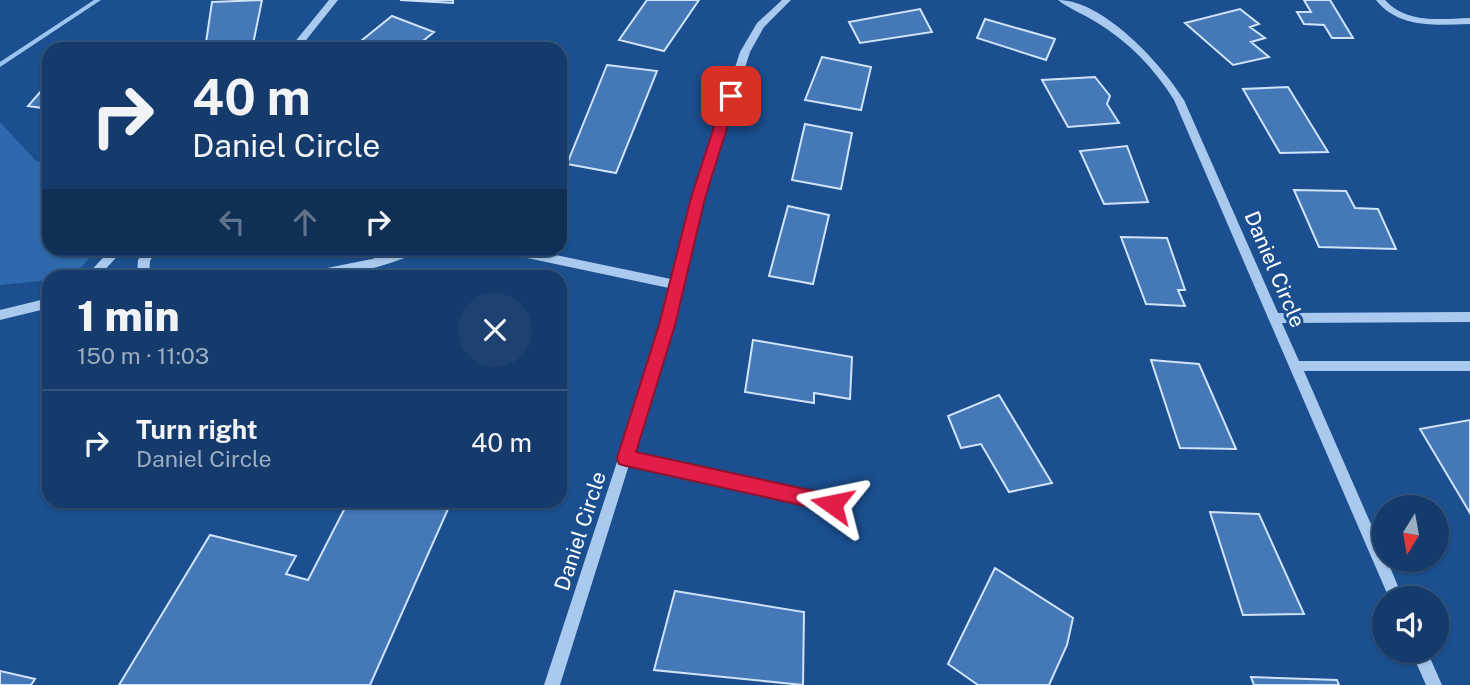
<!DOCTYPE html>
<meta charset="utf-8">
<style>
body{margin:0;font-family:"Public Sans",sans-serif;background:#1d4271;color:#f1f3f6;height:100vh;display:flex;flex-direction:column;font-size:26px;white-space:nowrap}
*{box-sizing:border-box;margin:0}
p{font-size:23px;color:#9dadc1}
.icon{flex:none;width:38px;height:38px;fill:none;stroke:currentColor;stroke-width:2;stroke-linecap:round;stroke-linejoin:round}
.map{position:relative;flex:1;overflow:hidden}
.sheet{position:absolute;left:42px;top:270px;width:525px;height:238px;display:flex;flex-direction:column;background:#143b6b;border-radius:21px;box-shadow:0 2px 5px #0004,0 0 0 2px #33557e}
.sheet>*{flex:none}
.hud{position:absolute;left:42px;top:42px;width:525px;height:214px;border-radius:21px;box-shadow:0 2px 5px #0004,0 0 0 2px #33557e;background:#143b6b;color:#f1f3f6;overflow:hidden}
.needle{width:46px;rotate:191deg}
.fabs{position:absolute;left:1372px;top:495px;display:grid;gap:14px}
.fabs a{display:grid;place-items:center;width:77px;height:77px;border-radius:50%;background:#143b6b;box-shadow:0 2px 5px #0004,0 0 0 2px #33557e;font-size:35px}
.pin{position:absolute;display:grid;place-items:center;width:60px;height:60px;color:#fff;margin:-30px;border-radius:14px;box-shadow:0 4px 10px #0006}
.me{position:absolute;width:77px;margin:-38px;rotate:282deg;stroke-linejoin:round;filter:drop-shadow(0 0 5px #0008)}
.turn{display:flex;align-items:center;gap:24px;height:147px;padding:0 35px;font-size:32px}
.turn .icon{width:91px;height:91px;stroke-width:2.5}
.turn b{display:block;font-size:49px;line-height:60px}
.lanes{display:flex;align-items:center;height:66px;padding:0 35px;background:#0003;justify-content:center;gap:35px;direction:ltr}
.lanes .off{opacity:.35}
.round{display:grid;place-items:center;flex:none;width:74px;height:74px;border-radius:37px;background:#1d4271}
.headline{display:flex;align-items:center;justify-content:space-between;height:119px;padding:0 35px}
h1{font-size:42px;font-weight:800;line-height:52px}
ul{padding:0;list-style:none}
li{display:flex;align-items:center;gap:21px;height:105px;padding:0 35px;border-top:2px solid #33557e}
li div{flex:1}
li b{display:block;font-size:26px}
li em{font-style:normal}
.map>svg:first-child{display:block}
.green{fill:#2e69ad}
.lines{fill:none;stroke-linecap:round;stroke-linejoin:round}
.stream{fill:#9cc4f0;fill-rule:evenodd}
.building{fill:#4478b7;stroke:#cfe3fa;stroke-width:2}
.minor{fill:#a9c9ee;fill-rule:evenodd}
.route{fill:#e11d48;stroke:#92132f;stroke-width:2}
.labels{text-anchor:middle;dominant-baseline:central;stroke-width:6;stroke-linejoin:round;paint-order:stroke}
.street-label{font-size:21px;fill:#fff;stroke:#1b4f8f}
</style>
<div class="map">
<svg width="1470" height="685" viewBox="0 0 1470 685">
<rect width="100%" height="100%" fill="#1b4f8f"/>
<!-- green -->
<path class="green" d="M 0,122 L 35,160 L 49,166 L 49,248 L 97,249 L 74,276 L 49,276 L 49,280 L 0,285 Z"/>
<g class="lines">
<!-- stream -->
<path class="stream" d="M 94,0 L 101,0 L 0,67 L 0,62 Z"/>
</g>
<!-- building -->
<path class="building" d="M 262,0 L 252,49 L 205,49 L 212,2 Z
M 400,0 L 453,0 L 453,3 Z
M 647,0 L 699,0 L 664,51 L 619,40 Z
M 1304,0 L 1330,0 L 1353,38 L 1332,38 L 1324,25 L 1304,24 L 1297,12 L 1311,12 Z
M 920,9 L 932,32 L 860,43 L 849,22 Z
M 1240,9 L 1259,24 L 1250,27 L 1265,38 L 1251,42 L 1269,57 L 1233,65 L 1185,23 Z
M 392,16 L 434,32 L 413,49 L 351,49 Z
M 985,19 L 1055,39 L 1046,60 L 977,38 Z
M 822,57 L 871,67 L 861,110 L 805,100 Z
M 607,65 L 657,71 L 616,173 L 567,164 Z
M 1095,77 L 1110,96 L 1107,104 L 1119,123 L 1068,127 L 1042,80 Z
M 49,82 L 49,109 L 28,106 Z
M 1288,87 L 1328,152 L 1280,153 L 1243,89 Z
M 805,124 L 852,133 L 841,189 L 792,180 Z
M 1127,146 L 1148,202 L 1104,204 L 1080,151 Z
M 1294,190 L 1346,191 L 1355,208 L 1378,209 L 1396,249 L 1319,247 Z
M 788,206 L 829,215 L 813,284 L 769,276 Z
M 1121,237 L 1167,238 L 1185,290 L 1178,290 L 1185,306 L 1146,304 Z
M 753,340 L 852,357 L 850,399 L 814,393 L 814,403 L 745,392 Z
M 1151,360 L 1199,364 L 1236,449 L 1180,448 Z
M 999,395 L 1052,483 L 1009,492 L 981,444 L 961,448 L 948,416 Z
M 1470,420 L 1470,513 L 1420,429 Z
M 349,500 L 452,500 L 370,685 L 119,685 L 210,535 L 296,556 L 286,574 L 308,580 Z
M 1210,512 L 1259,514 L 1304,614 L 1243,615 Z
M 995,568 L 1073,618 L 1067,645 L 1049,685 L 978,685 L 948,664 Z
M 675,591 L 804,612 L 803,685 L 654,670 Z
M 0,671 L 35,679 L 31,685 L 0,685 Z
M 1251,677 L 1337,680 L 1339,685 L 1254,685 Z"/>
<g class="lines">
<!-- minor -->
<path class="minor" d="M 329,0 L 338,0 L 299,49 L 289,49 Z
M 782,0 L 791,0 L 764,27 L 750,52 L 703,198 L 663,358 L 633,453 L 832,497 L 837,499 L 839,504 L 837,509 L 832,511 L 629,465 L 560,685 L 544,685 L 651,358 L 669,288 L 498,252 L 493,248 L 522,248 L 671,279 L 693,198 L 740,52 L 757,23 Z
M 1058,0 C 1103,0 1161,63 1184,100 L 1278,313 L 1470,312 L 1470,322 L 1282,323 L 1299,361 L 1470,361 L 1470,371 L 1304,371 L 1384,554 L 1384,560 L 1387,560 L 1403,598 L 1389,598 L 1174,100 C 1154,68 1129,42 1096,22 C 1084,14 1069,9 1058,0 Z
M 1376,0 L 1385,0 C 1407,24 1440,19 1470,18 L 1470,24 C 1436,25 1399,29 1376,0 Z
M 112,248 L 125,248 L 99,276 L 86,276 Z
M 146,248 L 158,248 L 150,261 L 149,276 L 137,276 L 138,260 Z
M 406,248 L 426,248 L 425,251 C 387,264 347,280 306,276 L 312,271 L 372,259 Z
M 49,298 L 49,308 L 0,320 L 0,310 Z
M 1411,651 L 1427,651 L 1442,685 L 1426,685 Z"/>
</g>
<!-- route -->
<path class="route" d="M 731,92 L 737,96 L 705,198 L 675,325 L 636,452 L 832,495 L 839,498 L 841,504 L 839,510 L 832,512 L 626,466 L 619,464 L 617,458 L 659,325 L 691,198 L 724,96 Z"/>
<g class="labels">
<!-- street labels -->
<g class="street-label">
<text transform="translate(1275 269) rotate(67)">Daniel Circle</text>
<text transform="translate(580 531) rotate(-72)">Daniel Circle</text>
</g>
</g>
</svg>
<div class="fabs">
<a><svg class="needle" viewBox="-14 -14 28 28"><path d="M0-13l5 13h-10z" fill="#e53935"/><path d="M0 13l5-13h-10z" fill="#9dadc1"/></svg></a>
<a><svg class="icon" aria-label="sound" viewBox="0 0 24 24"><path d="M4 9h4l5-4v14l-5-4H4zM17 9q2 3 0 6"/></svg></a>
</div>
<div class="pin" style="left:731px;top:96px;background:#d93025"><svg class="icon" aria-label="arrive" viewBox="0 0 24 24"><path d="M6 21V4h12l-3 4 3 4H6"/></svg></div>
<svg class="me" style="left:832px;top:504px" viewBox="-20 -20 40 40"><path d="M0-17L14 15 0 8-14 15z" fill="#e11d48" stroke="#fff" stroke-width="4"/></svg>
<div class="hud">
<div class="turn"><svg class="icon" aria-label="right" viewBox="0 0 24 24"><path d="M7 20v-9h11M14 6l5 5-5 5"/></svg><div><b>40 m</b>Daniel Circle</div></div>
<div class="lanes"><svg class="icon off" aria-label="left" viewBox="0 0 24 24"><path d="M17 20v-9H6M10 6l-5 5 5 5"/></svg><svg class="icon off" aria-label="ahead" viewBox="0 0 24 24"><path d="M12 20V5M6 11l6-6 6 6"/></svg><svg class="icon" aria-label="right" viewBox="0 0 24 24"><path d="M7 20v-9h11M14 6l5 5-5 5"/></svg></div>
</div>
<section class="sheet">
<div class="headline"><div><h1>1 min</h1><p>150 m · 11:03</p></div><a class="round"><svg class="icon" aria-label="close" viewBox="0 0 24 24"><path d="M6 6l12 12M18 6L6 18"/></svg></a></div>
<ul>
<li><svg class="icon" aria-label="right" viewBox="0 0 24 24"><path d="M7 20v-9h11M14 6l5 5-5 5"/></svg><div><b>Turn right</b><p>Daniel Circle</p></div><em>40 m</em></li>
</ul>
</section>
</div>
